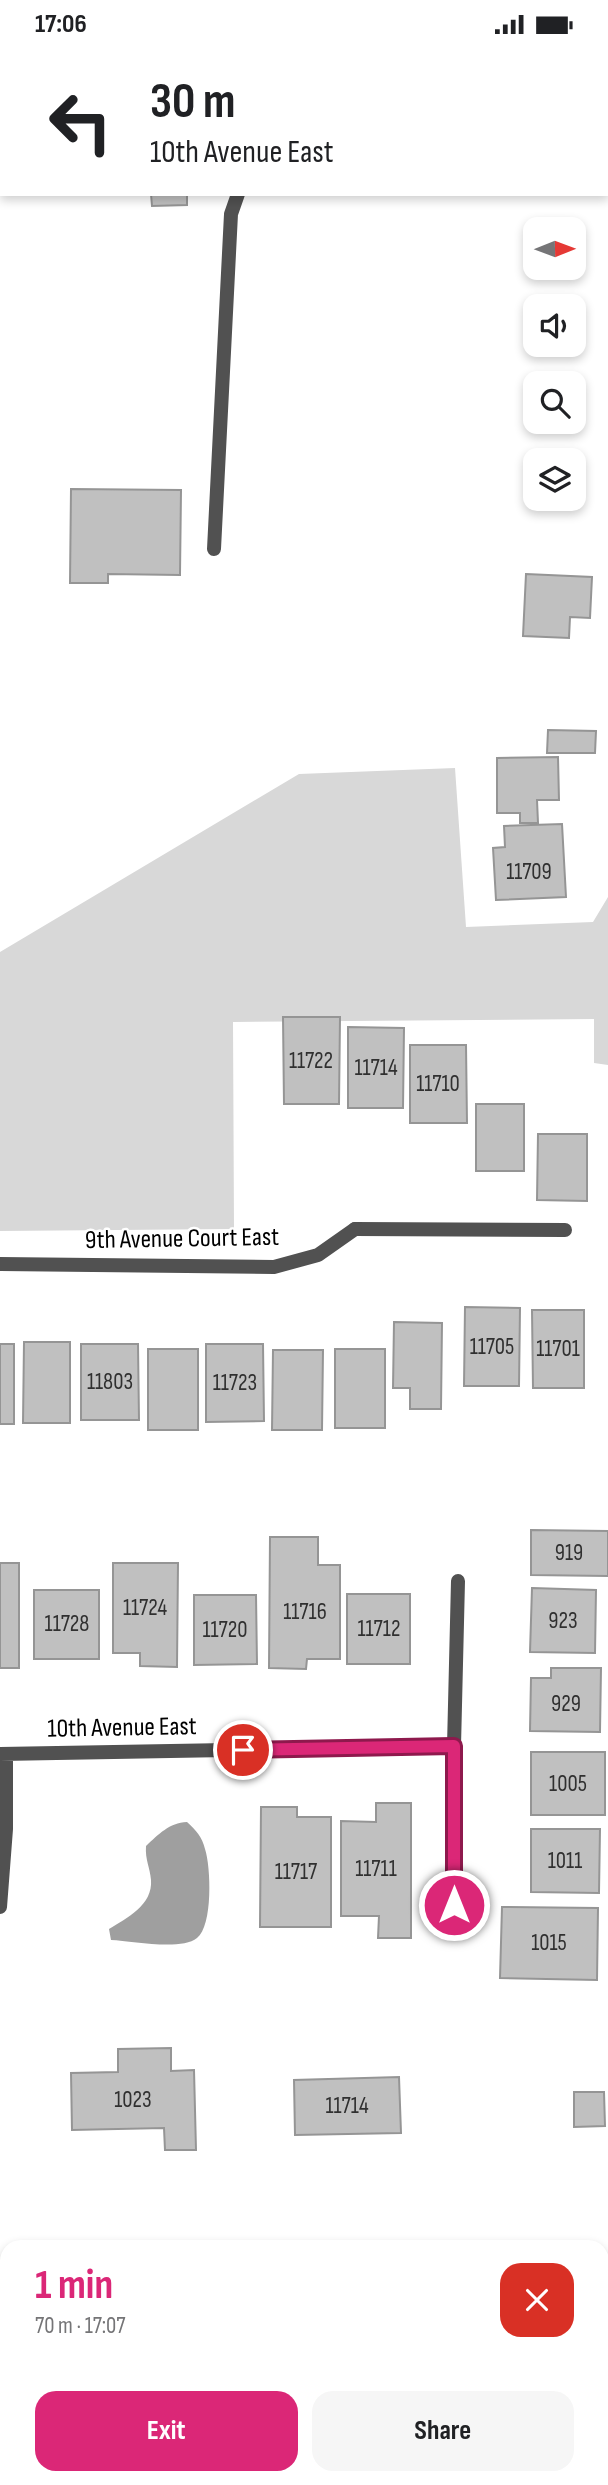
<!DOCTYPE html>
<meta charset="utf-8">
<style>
body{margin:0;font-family:"Sofia Sans Condensed",sans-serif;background:#f6f6f6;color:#202124;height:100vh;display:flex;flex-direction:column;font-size:26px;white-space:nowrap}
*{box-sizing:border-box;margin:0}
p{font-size:23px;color:#757577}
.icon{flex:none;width:38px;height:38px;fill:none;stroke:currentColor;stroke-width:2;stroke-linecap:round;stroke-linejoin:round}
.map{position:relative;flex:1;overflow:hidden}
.drawer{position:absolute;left:0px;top:2191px;width:609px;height:245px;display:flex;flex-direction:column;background:#fff;border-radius:21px 21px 0 0;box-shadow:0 4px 10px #0003}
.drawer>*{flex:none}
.banner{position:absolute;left:0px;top:0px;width:609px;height:147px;box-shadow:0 4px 10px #0003;background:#fff;color:#202124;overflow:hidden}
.needle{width:46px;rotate:89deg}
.buttons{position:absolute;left:523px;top:168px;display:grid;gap:14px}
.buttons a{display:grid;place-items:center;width:63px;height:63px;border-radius:14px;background:#fff;box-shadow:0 4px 10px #0003;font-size:35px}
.pin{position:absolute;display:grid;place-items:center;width:60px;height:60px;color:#fff;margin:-30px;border:4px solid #fff;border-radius:50%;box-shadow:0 2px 7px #0007}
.me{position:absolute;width:77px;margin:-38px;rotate:0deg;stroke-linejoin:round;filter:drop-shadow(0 0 5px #0008)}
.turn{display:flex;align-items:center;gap:24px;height:147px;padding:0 35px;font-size:32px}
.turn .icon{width:91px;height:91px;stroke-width:2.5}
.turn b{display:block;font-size:49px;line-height:60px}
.round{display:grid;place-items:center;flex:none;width:74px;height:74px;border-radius:21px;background:#f6f6f6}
.summary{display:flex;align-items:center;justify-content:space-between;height:119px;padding:0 35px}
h1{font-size:42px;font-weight:700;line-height:52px;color:#db2777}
.action{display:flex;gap:14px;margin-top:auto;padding:14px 35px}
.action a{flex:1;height:80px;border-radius:21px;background:#db2777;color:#fff;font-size:28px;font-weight:700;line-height:80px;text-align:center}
.action a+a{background:#f6f6f6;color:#202124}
.status{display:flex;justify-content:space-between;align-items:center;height:49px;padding:0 35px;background:#fff;direction:ltr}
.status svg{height:19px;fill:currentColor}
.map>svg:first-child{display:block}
.green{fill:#d8d8d8}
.water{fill:#9f9f9f}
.building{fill:#c0c0c0;stroke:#959595;stroke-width:2}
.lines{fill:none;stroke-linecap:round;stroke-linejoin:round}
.service{stroke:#515151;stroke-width:14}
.minor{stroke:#515151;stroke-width:14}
.tertiary{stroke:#515151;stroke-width:14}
.route-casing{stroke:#8e194d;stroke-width:18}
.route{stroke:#db2777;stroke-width:12}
.labels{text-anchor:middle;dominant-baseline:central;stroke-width:5;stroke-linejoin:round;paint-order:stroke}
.number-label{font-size:23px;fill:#303030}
.street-label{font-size:26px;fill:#000;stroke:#fff}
</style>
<div class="status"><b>17:06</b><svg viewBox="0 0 49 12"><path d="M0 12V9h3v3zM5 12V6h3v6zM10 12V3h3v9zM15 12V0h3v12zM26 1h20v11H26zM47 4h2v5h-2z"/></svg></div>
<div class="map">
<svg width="608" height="2436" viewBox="0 0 608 2436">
<rect width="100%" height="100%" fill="#fff"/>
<!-- green -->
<path class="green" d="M 455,719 L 466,878 L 593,873 L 608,848 L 608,1016 L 594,1014 L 594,970 L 233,973 L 234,1180 L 0,1182 L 0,903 L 299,725 Z"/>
<!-- water -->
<path class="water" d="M 187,1773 C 196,1781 202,1788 205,1800 C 211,1818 213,1877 197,1889 C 181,1902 132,1892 111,1891 L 109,1880 C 127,1869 153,1856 151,1831 C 150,1818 145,1811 146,1797 C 159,1785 169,1774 187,1773 Z"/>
<!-- building -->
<path class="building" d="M 151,145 L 187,145 L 187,156 L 152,157 Z
M 71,440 L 181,441 L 180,526 L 108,525 L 108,534 L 70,534 Z
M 526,525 L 592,528 L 590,569 L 570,568 L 569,589 L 523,587 Z
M 548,681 L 596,682 L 595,704 L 547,704 Z
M 558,708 L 559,751 L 537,751 L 538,774 L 520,774 L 520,764 L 497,764 L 497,709 Z
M 562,775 L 566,848 L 496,851 L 493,799 L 505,798 L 504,777 Z
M 283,968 L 340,968 L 339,1055 L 284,1055 Z
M 348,978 L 404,979 L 403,1059 L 348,1059 Z
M 410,996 L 466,996 L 467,1074 L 410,1074 Z
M 476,1055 L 524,1055 L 524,1122 L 476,1122 Z
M 538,1085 L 587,1085 L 587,1152 L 537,1151 Z
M 465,1258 L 520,1259 L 519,1337 L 464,1337 Z
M 532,1261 L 584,1261 L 584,1339 L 533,1339 Z
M 394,1273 L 442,1274 L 441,1360 L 410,1360 L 410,1339 L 393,1339 Z
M 24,1293 L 70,1293 L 70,1374 L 23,1374 Z
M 0,1295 L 14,1295 L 14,1375 L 0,1375 Z
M 81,1295 L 138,1295 L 139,1371 L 81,1371 Z
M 206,1295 L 263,1295 L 264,1372 L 206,1373 Z
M 148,1300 L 198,1300 L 198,1381 L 148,1381 Z
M 335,1300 L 385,1300 L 385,1379 L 335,1379 Z
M 273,1301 L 323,1301 L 322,1381 L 272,1381 Z
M 531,1481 L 608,1482 L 608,1527 L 531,1526 Z
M 270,1488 L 318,1488 L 318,1516 L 340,1516 L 340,1610 L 307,1610 L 306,1620 L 269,1619 Z
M 0,1514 L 19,1514 L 19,1619 L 0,1619 Z
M 113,1514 L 178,1514 L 177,1618 L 140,1617 L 140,1604 L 113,1604 Z
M 532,1539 L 596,1541 L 595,1604 L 530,1603 Z
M 34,1541 L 99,1541 L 99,1610 L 34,1610 Z
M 347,1545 L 410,1545 L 410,1615 L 347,1615 Z
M 194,1546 L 256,1546 L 257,1615 L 194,1616 Z
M 551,1619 L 601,1619 L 600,1683 L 530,1682 L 531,1629 L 551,1629 Z
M 531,1703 L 605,1703 L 605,1766 L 531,1766 Z
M 376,1754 L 411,1754 L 411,1889 L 378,1889 L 379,1867 L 341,1867 L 341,1772 L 376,1773 Z
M 261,1758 L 297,1758 L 297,1768 L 331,1768 L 331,1878 L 260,1878 Z
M 531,1780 L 600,1780 L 599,1844 L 531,1843 Z
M 502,1858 L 598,1859 L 597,1931 L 500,1929 Z
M 171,1999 L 171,2022 L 194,2021 L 196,2101 L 165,2101 L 164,2079 L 72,2081 L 71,2024 L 118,2023 L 118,2000 Z
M 399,2028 L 401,2084 L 295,2086 L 294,2031 Z
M 574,2043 L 604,2043 L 605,2077 L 574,2078 Z
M 602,2332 L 608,2332 L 608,2399 L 602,2399 Z
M 383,2429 L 473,2429 L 473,2436 L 384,2436 Z
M 140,2430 L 140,2436 L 95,2436 L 95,2432 Z"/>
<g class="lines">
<!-- service -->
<path class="service" d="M 286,2 L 287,0
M 214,500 L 231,165 L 238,145
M 355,1180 L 565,1181"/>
<!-- minor -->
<path class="minor" d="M 0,1215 L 274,1218 L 318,1206 L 355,1180
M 0,1705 L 454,1697
M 454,1855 L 454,1697 L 458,1532
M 0,1858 L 6,1780 L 6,1705"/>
<!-- tertiary -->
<path class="tertiary" d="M 602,2250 L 608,2250
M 0,2252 L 7,2252"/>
</g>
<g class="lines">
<defs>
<path id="route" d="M 243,1701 L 454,1697 L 454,1856"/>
</defs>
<!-- route casing -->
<use href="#route" class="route-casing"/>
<!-- route -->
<use href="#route" class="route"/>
</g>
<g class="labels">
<!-- number labels -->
<g class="number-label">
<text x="529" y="823">11709</text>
<text x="311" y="1012">11722</text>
<text x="376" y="1019">11714</text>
<text x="438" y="1035">11710</text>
<text x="492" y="1298">11705</text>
<text x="558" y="1300">11701</text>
<text x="110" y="1333">11803</text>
<text x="235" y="1334">11723</text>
<text x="569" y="1504">919</text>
<text x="145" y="1559">11724</text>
<text x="305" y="1563">11716</text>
<text x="563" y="1572">923</text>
<text x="67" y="1575">11728</text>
<text x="379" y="1580">11712</text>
<text x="225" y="1581">11720</text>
<text x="566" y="1655">929</text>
<text x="568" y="1735">1005</text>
<text x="565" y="1812">1011</text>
<text x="376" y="1820">11711</text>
<text x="296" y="1823">11717</text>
<text x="549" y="1894">1015</text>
<text x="133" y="2051">1023</text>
<text x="347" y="2057">11714</text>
</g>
<!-- street labels -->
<g class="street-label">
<text transform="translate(182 1190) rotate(-1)">9th Avenue Court East</text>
<text transform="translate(122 1679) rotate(-1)">10th Avenue East</text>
</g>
</g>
</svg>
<div class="buttons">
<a><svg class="needle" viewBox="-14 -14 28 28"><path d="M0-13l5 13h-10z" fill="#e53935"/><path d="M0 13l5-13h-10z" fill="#757577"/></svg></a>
<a><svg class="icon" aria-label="sound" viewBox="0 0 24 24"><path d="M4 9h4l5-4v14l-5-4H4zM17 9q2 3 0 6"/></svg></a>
<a><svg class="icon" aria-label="search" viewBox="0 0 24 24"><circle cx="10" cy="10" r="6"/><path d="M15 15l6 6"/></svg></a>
<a><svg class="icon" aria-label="layers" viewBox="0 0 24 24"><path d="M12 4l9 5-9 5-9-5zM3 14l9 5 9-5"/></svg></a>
</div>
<div class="pin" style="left:243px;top:1701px;background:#d93025"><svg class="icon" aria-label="arrive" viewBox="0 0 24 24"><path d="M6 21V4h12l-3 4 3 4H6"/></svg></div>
<svg class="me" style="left:454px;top:1856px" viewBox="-20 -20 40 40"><circle r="17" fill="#db2777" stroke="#fff" stroke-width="3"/><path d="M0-11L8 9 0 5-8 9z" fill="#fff"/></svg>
<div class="banner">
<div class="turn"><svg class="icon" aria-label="left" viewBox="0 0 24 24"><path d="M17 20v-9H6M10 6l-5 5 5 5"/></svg><div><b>30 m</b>10th Avenue East</div></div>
</div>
<section class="drawer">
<div class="summary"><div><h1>1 min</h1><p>70 m · 17:07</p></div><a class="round" style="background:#d93025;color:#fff"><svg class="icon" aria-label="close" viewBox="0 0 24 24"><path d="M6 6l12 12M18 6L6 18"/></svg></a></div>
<div class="action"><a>Exit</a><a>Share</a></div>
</section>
</div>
